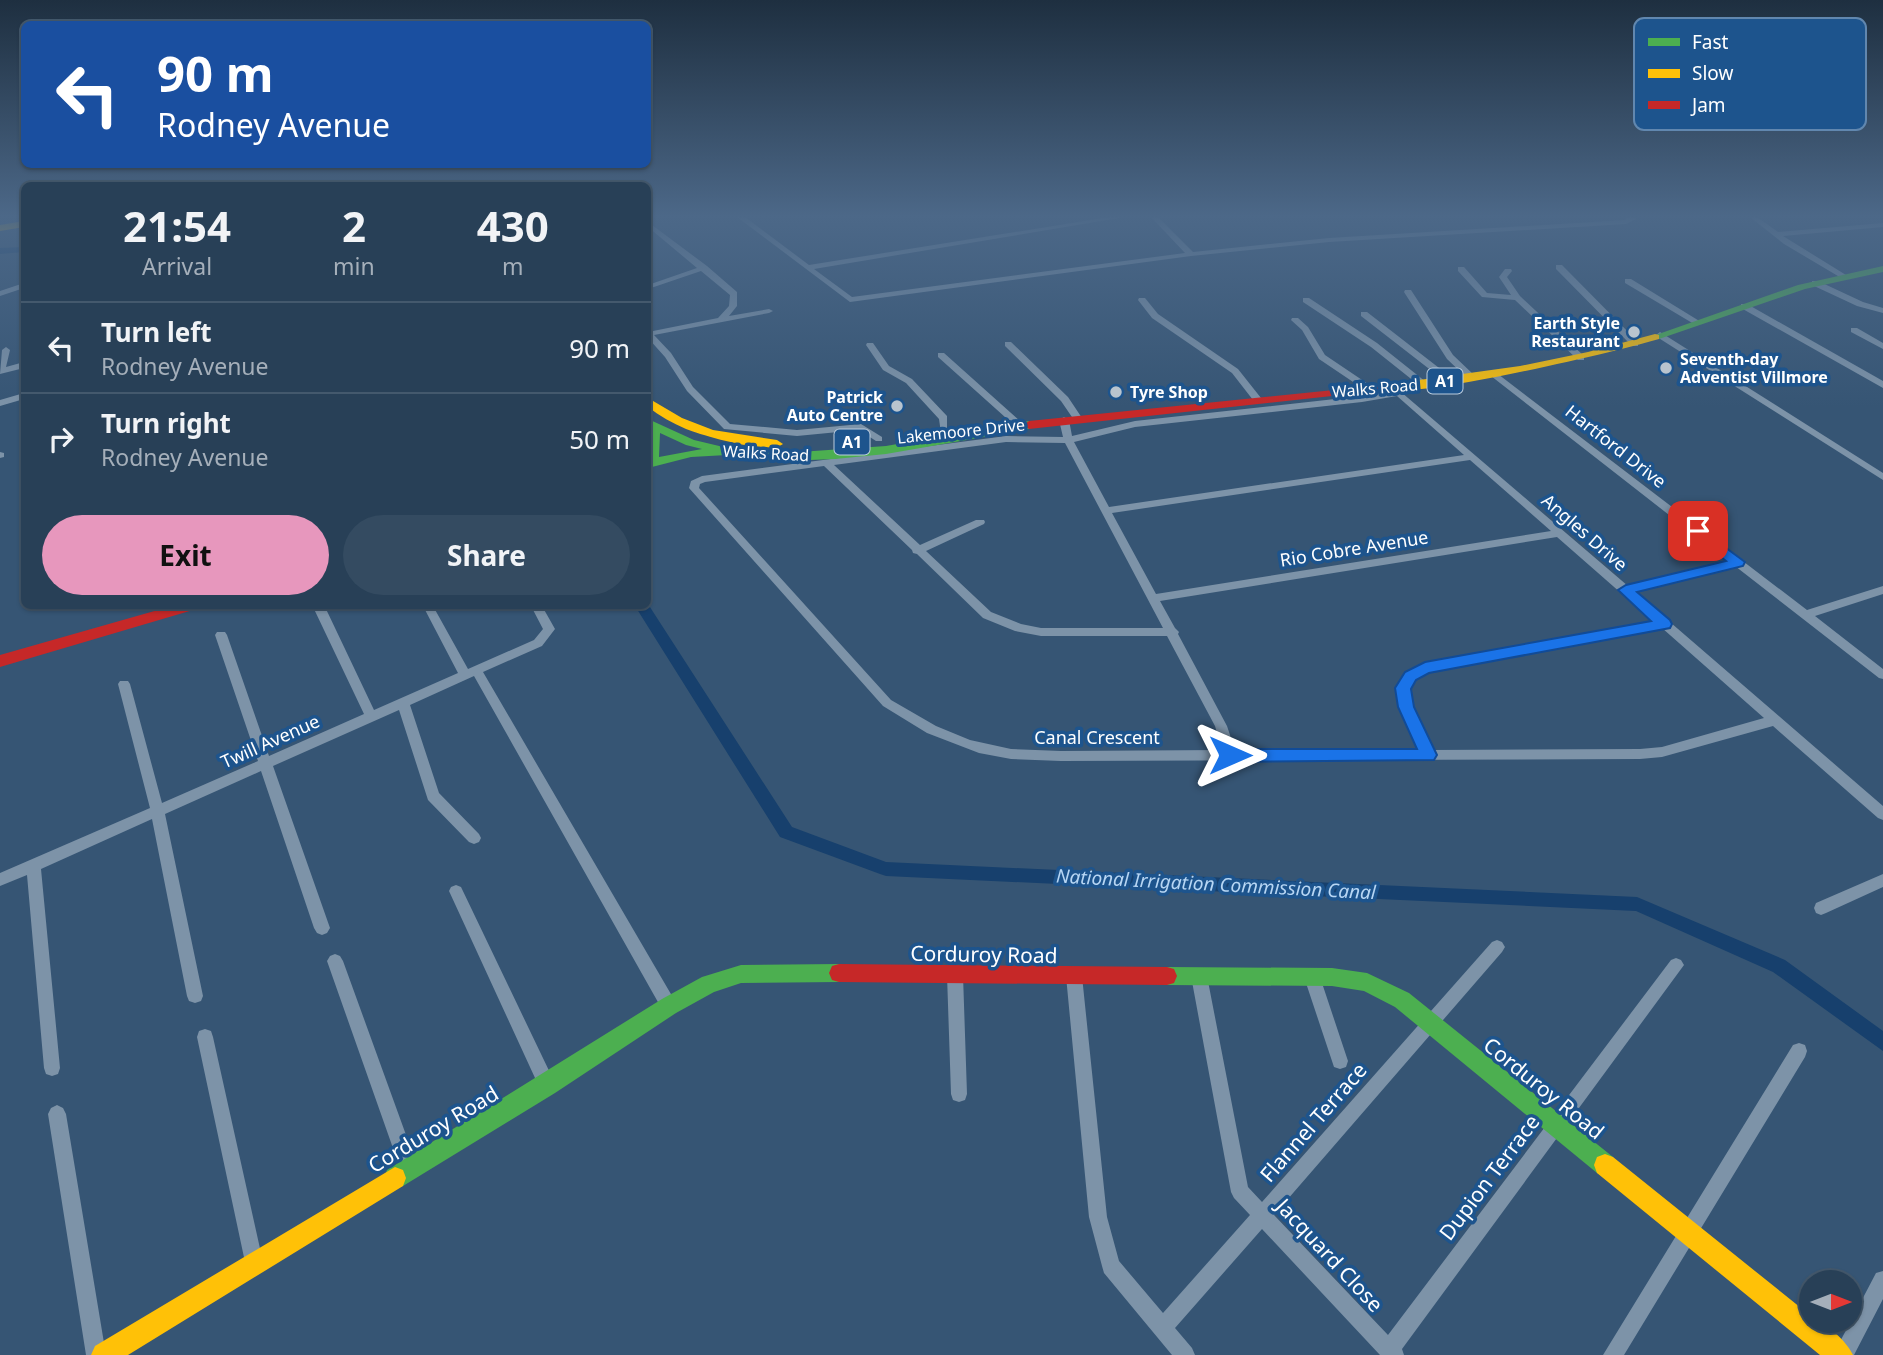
<!DOCTYPE html>
<style>
body{margin:0;font-family:"Noto Sans",sans-serif;background:#344b61;color:#f1f3f6;height:100vh;display:flex;flex-direction:column;font-size:26px;white-space:nowrap}
*{box-sizing:border-box;margin:0}
p{font-size:23px;color:#a5afba}
.icon{flex:none;width:38px;height:38px;fill:none;stroke:currentColor;stroke-width:2;stroke-linecap:round;stroke-linejoin:round}
.map{position:relative;flex:1;overflow:hidden}
.panel{position:absolute;left:21px;top:182px;width:630px;height:427px;display:flex;flex-direction:column;background:#284057;border-radius:10px;box-shadow:0 2px 5px #0004,0 0 0 2px #44596d}
.panel>*{flex:none}
.banner{position:absolute;left:21px;top:21px;width:630px;height:147px;border-radius:10px;box-shadow:0 2px 5px #0004,0 0 0 2px #44596d;background:#1a4fa0;color:#fff;overflow:hidden}
.needle{width:46px;rotate:90deg}
.tools{position:absolute;left:1799px;top:1270px;display:grid;gap:14px}
.tools a{display:grid;place-items:center;width:63px;height:63px;border-radius:50%;background:#284057;box-shadow:0 2px 5px #0004,0 0 0 2px #44596d;font-size:35px}
.pin{position:absolute;display:grid;place-items:center;width:60px;height:60px;color:#fff;margin:-30px;border-radius:14px;box-shadow:0 4px 10px #0006}
.me{position:absolute;width:77px;margin:-38px;rotate:90deg;stroke-linejoin:round;filter:drop-shadow(0 0 5px #0008)}
.turn{display:flex;align-items:center;gap:24px;height:147px;padding:0 21px;font-size:32px}
.turn .icon{width:91px;height:91px;stroke-width:2.5}
.turn b{display:block;font-size:49px;line-height:60px}
.eta{display:flex;justify-content:space-evenly;align-items:center;height:119px;text-align:center}
.eta b{font-size:42px;font-weight:700;line-height:49px}
.button{display:flex;gap:14px;margin-top:auto;padding:14px 21px}
.button a{flex:1;height:80px;border-radius:42px;background:#e797bd;color:#111;font-size:28px;font-weight:700;line-height:80px;text-align:center}
.button a+a{background:#344b61;color:#f1f3f6}
ul{padding:0;list-style:none}
li{display:flex;align-items:center;gap:21px;height:91px;padding:0 21px;border-top:2px solid #44596d}
li div{flex:1}
li b{display:block;font-size:26px}
li em{font-style:normal}
.map>svg:first-child{display:block}
.lines{fill:none;stroke-linecap:round;stroke-linejoin:round}
.canal{fill:#17406d;fill-rule:evenodd}
.street{fill:#7d93a8;fill-rule:evenodd}
.fast{fill:#4caf50;fill-rule:evenodd}
.slow{fill:#ffc107;fill-rule:evenodd}
.jam{fill:#c62828;fill-rule:evenodd}
.route{fill:#1a73e8;stroke:#114b97;stroke-width:2}
.poi-dot{fill:#b9c4ce;stroke:#1d548d;stroke-width:2.5}
.labels{text-anchor:middle;dominant-baseline:central;stroke-width:7;stroke-linejoin:round;paint-order:stroke}
.far-poi-label{font-size:16px;font-weight:bold;fill:#fff;stroke:#1d548d;text-anchor:end}
.shield{fill:#1d548d;stroke:#bcd;stroke-width:2}
.shield-label{font-size:16px;font-weight:bold;fill:#fff}
.far-street-label{font-size:16px;fill:#fff;stroke:#1d548d}
.street-label{font-size:18px;fill:#fff;stroke:#1d548d}
.water-label{font-size:19px;font-style:italic;fill:#b7d6f4;stroke:#1d548d}
.near-street-label{font-size:21px;fill:#fff;stroke:#1d548d}
.key{fill:#1d548d;stroke:#6187af;stroke-width:2}
.key-label{font-size:19px;fill:#fff}
</style>
<div class="map">
<svg width="1883" height="1355" viewBox="0 0 1883 1355">
<rect width="100%" height="100%" fill="#365574"/>
<g class="lines">
<!-- canal -->
<path class="canal" d="M 24,247 L 24,252 L 0,254 L 0,248 Z
M 648,604 L 792,827 L 886,862 L 1637,897 L 1785,960 L 1883,1031 L 1883,1051 L 1773,972 L 1636,911 L 886,876 L 880,874 L 780,837 L 635,606 Z"/>
<!-- street -->
<path class="street" d="M 737,217 L 745,217 L 809,265 L 1109,217 L 1125,217 L 814,269 L 852,297 L 1185,253 L 1151,217 L 1158,217 L 1193,252 L 1329,238 L 1625,220 L 1628,217 L 1634,217 L 1636,219 L 1626,224 L 1329,242 L 1191,256 L 850,302 Z
M 1750,217 L 1757,217 L 1778,232 L 1883,223 L 1883,227 L 1783,236 L 1846,275 L 1846,279 L 1843,279 L 1784,244 Z
M 648,222 L 707,266 L 737,292 L 737,306 L 729,316 L 769,309 L 773,311 L 769,313 L 654,335 L 671,353 L 693,387 L 730,424 L 797,430 L 861,424 L 882,437 L 882,441 L 876,441 L 859,430 L 797,436 L 724,429 L 687,391 L 665,357 L 648,338 L 648,332 L 718,318 L 729,306 L 730,295 L 701,271 L 648,289 L 648,285 L 697,268 L 648,227 Z
M 1556,265 L 1562,265 L 1638,342 L 1638,346 L 1632,346 L 1556,269 Z
M 1458,267 L 1464,267 L 1487,293 L 1511,295 L 1499,277 L 1505,269 L 1511,269 L 1512,271 L 1507,277 L 1520,296 L 1584,356 L 1584,360 L 1578,360 L 1515,300 L 1482,297 L 1458,271 Z
M 1625,279 L 1631,279 L 1701,322 L 1694,324 L 1625,283 Z
M 1812,281 L 1818,281 L 1863,302 L 1883,308 L 1883,313 L 1857,306 L 1812,285 Z
M 21,284 L 24,284 L 24,288 L 0,296 L 0,291 Z
M 1405,290 L 1411,290 L 1453,355 L 1474,375 L 1474,379 L 1468,379 L 1447,359 L 1404,292 Z
M 1139,298 L 1145,298 L 1158,314 L 1238,369 L 1261,398 L 1259,400 L 1253,400 L 1232,373 L 1152,318 L 1138,300 Z
M 1303,298 L 1309,298 L 1377,343 L 1426,382 L 1426,386 L 1420,386 L 1371,347 L 1303,302 Z
M 1741,304 L 1747,304 L 1883,381 L 1883,388 L 1741,308 Z
M 1361,312 L 1367,312 L 1452,378 L 1452,382 L 1446,382 L 1361,316 Z
M 1292,318 L 1298,318 L 1308,327 L 1325,355 L 1371,386 L 1371,390 L 1365,390 L 1319,359 L 1302,330 L 1291,320 Z
M 1851,328 L 1857,328 L 1883,343 L 1883,349 L 1851,332 Z
M 1660,332 L 1883,473 L 1883,480 L 1657,337 L 1656,335 Z
M 1005,342 L 1011,342 L 1068,397 L 1082,418 L 1080,420 L 1074,420 L 1061,401 L 1005,346 Z
M 867,343 L 873,343 L 889,366 L 912,379 L 947,416 L 947,433 L 941,433 L 939,419 L 906,383 L 883,370 L 866,345 Z
M 6,347 L 10,350 L 6,367 L 24,362 L 24,368 L 0,374 L 2,350 Z
M 938,353 L 944,353 L 1021,422 L 1021,426 L 1015,426 L 938,357 Z
M 1494,371 L 1807,610 L 1883,586 L 1883,594 L 1815,616 L 1883,669 L 1883,679 L 1879,678 L 1735,566 L 1634,591 L 1883,806 L 1883,820 L 1878,818 L 1773,726 L 1662,757 L 1640,759 L 1061,761 L 1011,759 L 979,753 L 927,733 L 883,706 L 689,488 L 691,481 L 702,476 L 1006,436 L 1063,437 L 1059,420 L 1064,417 L 1069,420 L 1072,436 L 1135,421 L 1362,396 L 1391,391 L 1389,389 L 1394,386 L 1628,586 L 1728,561 L 1491,376 L 1490,374 ZM 1397,396 L 1464,455 L 1109,507 L 1074,442 L 1135,427 L 1362,402 ZM 1006,442 L 1065,443 L 1163,628 L 1041,628 L 1021,624 L 991,612 L 926,551 L 984,524 L 985,522 L 984,520 L 976,520 L 920,545 L 834,465 ZM 1470,460 L 1551,531 L 1156,594 L 1112,513 ZM 824,466 L 912,550 L 913,553 L 917,554 L 983,618 L 1015,631 L 1041,636 L 1167,636 L 1215,726 L 1222,750 L 1061,751 L 1011,749 L 970,740 L 936,726 L 891,700 L 699,488 L 700,484 L 705,482 ZM 1557,537 L 1654,622 L 1425,664 C 1377,680 1405,718 1419,750 L 1235,750 L 1227,726 L 1178,634 L 1179,632 L 1175,628 L 1160,601 ZM 1662,628 L 1764,718 L 1662,747 L 1640,749 L 1432,750 C 1425,735 1401,695 1413,681 C 1417,677 1423,674 1428,672 Z
M 24,393 L 24,399 L 0,406 L 0,400 Z
M 0,452 L 4,453 L 4,457 L 0,458 Z
M 316,606 L 322,606 L 326,609 L 374,710 L 458,673 L 423,606 L 433,606 L 468,669 L 534,640 L 543,629 L 531,606 L 542,606 L 555,629 L 542,646 L 483,672 L 675,1001 L 677,1006 L 675,1011 L 669,1014 L 663,1011 L 474,676 L 410,705 L 439,793 L 479,834 L 481,838 L 479,842 L 474,844 L 469,842 L 428,800 L 399,710 L 273,766 L 330,928 L 327,933 L 322,935 L 317,933 L 314,928 L 261,771 L 165,814 L 203,996 L 201,1001 L 195,1003 L 189,1001 L 187,996 L 152,819 L 41,869 L 60,1068 L 58,1074 L 52,1076 L 46,1074 L 44,1068 L 27,875 L 0,886 L 0,873 L 150,808 L 118,684 L 120,681 L 128,681 L 130,684 L 162,803 L 258,761 L 215,635 L 217,632 L 225,632 L 227,635 L 269,756 L 364,714 L 314,609 Z
M 1883,874 L 1883,887 L 1826,913 L 1821,915 L 1816,913 L 1814,908 L 1816,903 Z
M 456,885 L 461,887 L 553,1079 L 555,1085 L 553,1091 L 547,1093 L 541,1091 L 449,891 L 451,887 Z
M 1497,940 L 1502,942 L 1505,947 L 1502,952 L 1274,1215 L 1388,1335 L 1671,960 L 1676,958 L 1681,960 L 1684,965 L 1402,1349 L 1404,1355 L 1380,1355 L 1262,1229 L 1175,1328 L 1192,1348 L 1195,1355 L 1172,1355 L 1104,1273 L 1102,1266 L 1089,1217 L 1066,976 L 1069,971 L 1074,969 L 1079,971 L 1082,976 L 1107,1217 L 1119,1261 L 1163,1313 L 1250,1215 L 1234,1198 L 1231,1192 L 1191,976 L 1194,971 L 1199,969 L 1204,971 L 1207,976 L 1248,1187 L 1262,1202 L 1492,942 Z
M 335,954 L 340,956 L 343,961 L 418,1168 L 415,1174 L 409,1177 L 403,1174 L 400,1168 L 327,961 L 330,956 Z
M 955,968 L 960,970 L 963,975 L 967,1094 L 965,1100 L 959,1102 L 953,1100 L 951,1094 L 947,975 L 950,970 Z
M 1312,970 L 1317,972 L 1320,977 L 1348,1061 L 1346,1067 L 1340,1069 L 1334,1067 L 1304,977 L 1307,972 Z
M 205,1029 L 211,1031 L 213,1037 L 263,1262 L 261,1269 L 254,1271 L 247,1269 L 245,1262 L 197,1037 L 199,1031 Z
M 1799,1043 L 1805,1045 L 1807,1051 L 1805,1057 L 1624,1355 L 1603,1355 L 1793,1045 Z
M 57,1105 L 63,1108 L 66,1114 L 106,1355 L 86,1355 L 48,1114 L 51,1108 Z
M 1883,1271 L 1883,1299 L 1854,1355 L 1833,1355 L 1876,1273 Z"/>
<!-- fast -->
<path class="fast" d="M 1883,266 L 1883,272 L 1805,289 L 1659,339 L 1650,337 L 1798,285 Z
M 648,419 L 694,440 L 736,450 L 785,453 L 886,446 L 1029,421 L 1035,425 L 1029,429 L 886,454 L 835,459 L 785,461 L 727,455 L 691,457 L 648,468 ZM 660,433 L 686,445 L 702,449 L 659,457 Z
M 839,964 L 846,966 L 849,973 L 846,980 L 839,982 L 741,983 L 714,992 L 676,1013 L 555,1093 L 403,1186 L 395,1189 L 387,1186 L 384,1178 L 387,1170 L 662,999 L 702,977 L 741,965 Z
M 1167,967 L 1332,968 L 1367,973 L 1409,993 L 1613,1157 L 1616,1165 L 1613,1173 L 1605,1176 L 1597,1173 L 1395,1007 L 1364,991 L 1332,986 L 1167,985 L 1160,983 L 1157,976 L 1160,969 Z"/>
<!-- slow -->
<path class="slow" d="M 24,221 L 24,227 L 0,231 L 0,225 Z
M 1655,334 L 1659,335 L 1659,339 C 1623,350 1398,404 1377,388 L 1383,385 L 1520,366 L 1588,352 Z
M 648,398 L 682,418 L 713,430 L 777,440 L 783,444 C 769,455 704,436 686,429 C 672,423 660,416 648,407 Z
M 1605,1154 L 1613,1157 L 1811,1316 L 1811,1321 C 1826,1321 1847,1342 1853,1355 L 1820,1355 L 1597,1173 L 1594,1165 L 1597,1157 Z
M 395,1167 L 403,1170 L 406,1178 L 403,1186 L 128,1355 L 91,1355 L 95,1346 Z"/>
<!-- jam -->
<path class="jam" d="M 1383,385 L 1387,386 L 1387,390 L 1029,429 L 1023,425 L 1029,421 Z
M 172,606 L 195,606 L 193,610 L 0,667 L 0,655 Z
M 839,964 L 1167,967 L 1174,969 L 1177,976 L 1174,983 L 1167,985 L 839,982 L 832,980 L 829,973 L 832,966 Z"/>
</g>
<!-- sky -->
<linearGradient id="sky" x2="0" y2="1"><stop stop-color="#1e2f40"/><stop offset="0.53" stop-color="#4c6888"/><stop offset="1" stop-color="#4c6888" stop-opacity="0"/></linearGradient>
<rect width="1883" height="407" fill="url(#sky)"/>
<!-- route -->
<path class="route" d="M 1698,527 L 1745,562 L 1743,566 L 1637,592 L 1670,620 L 1672,624 L 1670,628 L 1429,673 L 1416,680 L 1411,689 L 1414,707 L 1437,755 L 1434,760 L 1230,762 L 1224,760 L 1221,755 L 1224,751 L 1230,749 L 1417,749 L 1398,707 L 1395,688 L 1405,672 L 1425,662 L 1651,621 L 1618,590 L 1626,585 L 1726,561 L 1693,534 L 1693,528 Z"/>
<!-- markers -->
<g class="poi-dot">
<circle cx="1634" cy="332" r="7"/>
<circle cx="1666" cy="368" r="7"/>
<circle cx="1116" cy="392" r="7"/>
<circle cx="897" cy="406" r="7"/>
</g>
<g class="labels">
<!-- far-poi labels -->
<g class="far-poi-label">
<text x="1620" y="323">Earth Style<tspan x="1620" dy="18">Restaurant</tspan></text>
<text x="1680" y="359" text-anchor="start">Seventh-day<tspan x="1680" dy="18">Adventist Villmore</tspan></text>
<text x="1130" y="392" text-anchor="start">Tyre Shop</text>
<text x="883" y="397">Patrick<tspan x="883" dy="18">Auto Centre</tspan></text>
</g>
<!-- shield labels -->
<g class="shield">
<rect x="1427.5" y="368.5" width="35" height="25" rx="5"/>
<rect x="834.5" y="429.5" width="35" height="25" rx="5"/>
</g>
<g class="shield-label">
<text x="1445" y="381">A1</text>
<text x="852" y="442">A1</text>
</g>
<!-- far-street labels -->
<g class="far-street-label">
<text transform="translate(1375 388) rotate(-5)">Walks Road</text>
<text transform="translate(961 431) rotate(-6)">Lakemoore Drive</text>
<text transform="translate(766 453) rotate(3)">Walks Road</text>
</g>
<!-- street labels -->
<g class="street-label">
<text transform="translate(1616 446) rotate(38)">Hartford Drive</text>
<text transform="translate(1585 532) rotate(41)">Angles Drive</text>
<text transform="translate(1354 548) rotate(-9)">Rio Cobre Avenue</text>
<text x="1097" y="737">Canal Crescent</text>
<text transform="translate(270 741) rotate(-24)">Twill Avenue</text>
</g>
<!-- water labels -->
<g class="water-label">
<text transform="translate(1216 884) rotate(3)">National Irrigation Commission Canal</text>
</g>
<!-- near-street labels -->
<g class="near-street-label">
<text transform="translate(984 954) rotate(1)">Corduroy Road</text>
<text transform="translate(1544 1088) rotate(39)">Corduroy Road</text>
<text transform="translate(1313 1122) rotate(-49)">Flannel Terrace</text>
<text transform="translate(433 1129) rotate(-31)">Corduroy Road</text>
<text transform="translate(1489 1177) rotate(-53)">Dupion Terrace</text>
<text transform="translate(1330 1255) rotate(47)">Jacquard Close</text>
</g>
</g>
<!-- legend -->
<rect x="1634" y="18" width="232" height="112" rx="10" class="key"/>
<rect x="1648" y="38" width="32" height="8" fill="#4caf50"/>
<rect x="1648" y="69" width="32" height="9" fill="#ffc107"/>
<rect x="1648" y="101" width="32" height="8" fill="#c62828"/>
<g class="key-label">
<text x="1692" y="49">Fast</text>
<text x="1692" y="80">Slow</text>
<text x="1692" y="112">Jam</text>
</g>
</svg>
<div class="tools">
<a><svg class="needle" viewBox="-14 -14 28 28"><path d="M0-13l5 13h-10z" fill="#e53935"/><path d="M0 13l5-13h-10z" fill="#a5afba"/></svg></a>
</div>
<div class="pin" style="left:1698px;top:531px;background:#d93025"><svg class="icon" aria-label="arrive" viewBox="0 0 24 24"><path d="M6 21V4h12l-3 4 3 4H6"/></svg></div>
<svg class="me" style="left:1230px;top:755px" viewBox="-20 -20 40 40"><path d="M0-17L14 15 0 8-14 15z" fill="#1a73e8" stroke="#fff" stroke-width="4"/></svg>
<div class="banner">
<div class="turn"><svg class="icon" aria-label="left" viewBox="0 0 24 24"><path d="M17 20v-9H6M10 6l-5 5 5 5"/></svg><div><b>90 m</b>Rodney Avenue</div></div>
</div>
<section class="panel">
<div class="eta">
<div><b>21:54</b><p>Arrival</p></div>
<div><b>2</b><p>min</p></div>
<div><b>430</b><p>m</p></div>
</div>
<ul>
<li><svg class="icon" aria-label="left" viewBox="0 0 24 24"><path d="M17 20v-9H6M10 6l-5 5 5 5"/></svg><div><b>Turn left</b><p>Rodney Avenue</p></div><em>90 m</em></li>
<li><svg class="icon" aria-label="right" viewBox="0 0 24 24"><path d="M7 20v-9h11M14 6l5 5-5 5"/></svg><div><b>Turn right</b><p>Rodney Avenue</p></div><em>50 m</em></li>
</ul>
<div class="button"><a>Exit</a><a>Share</a></div>
</section>
</div>
